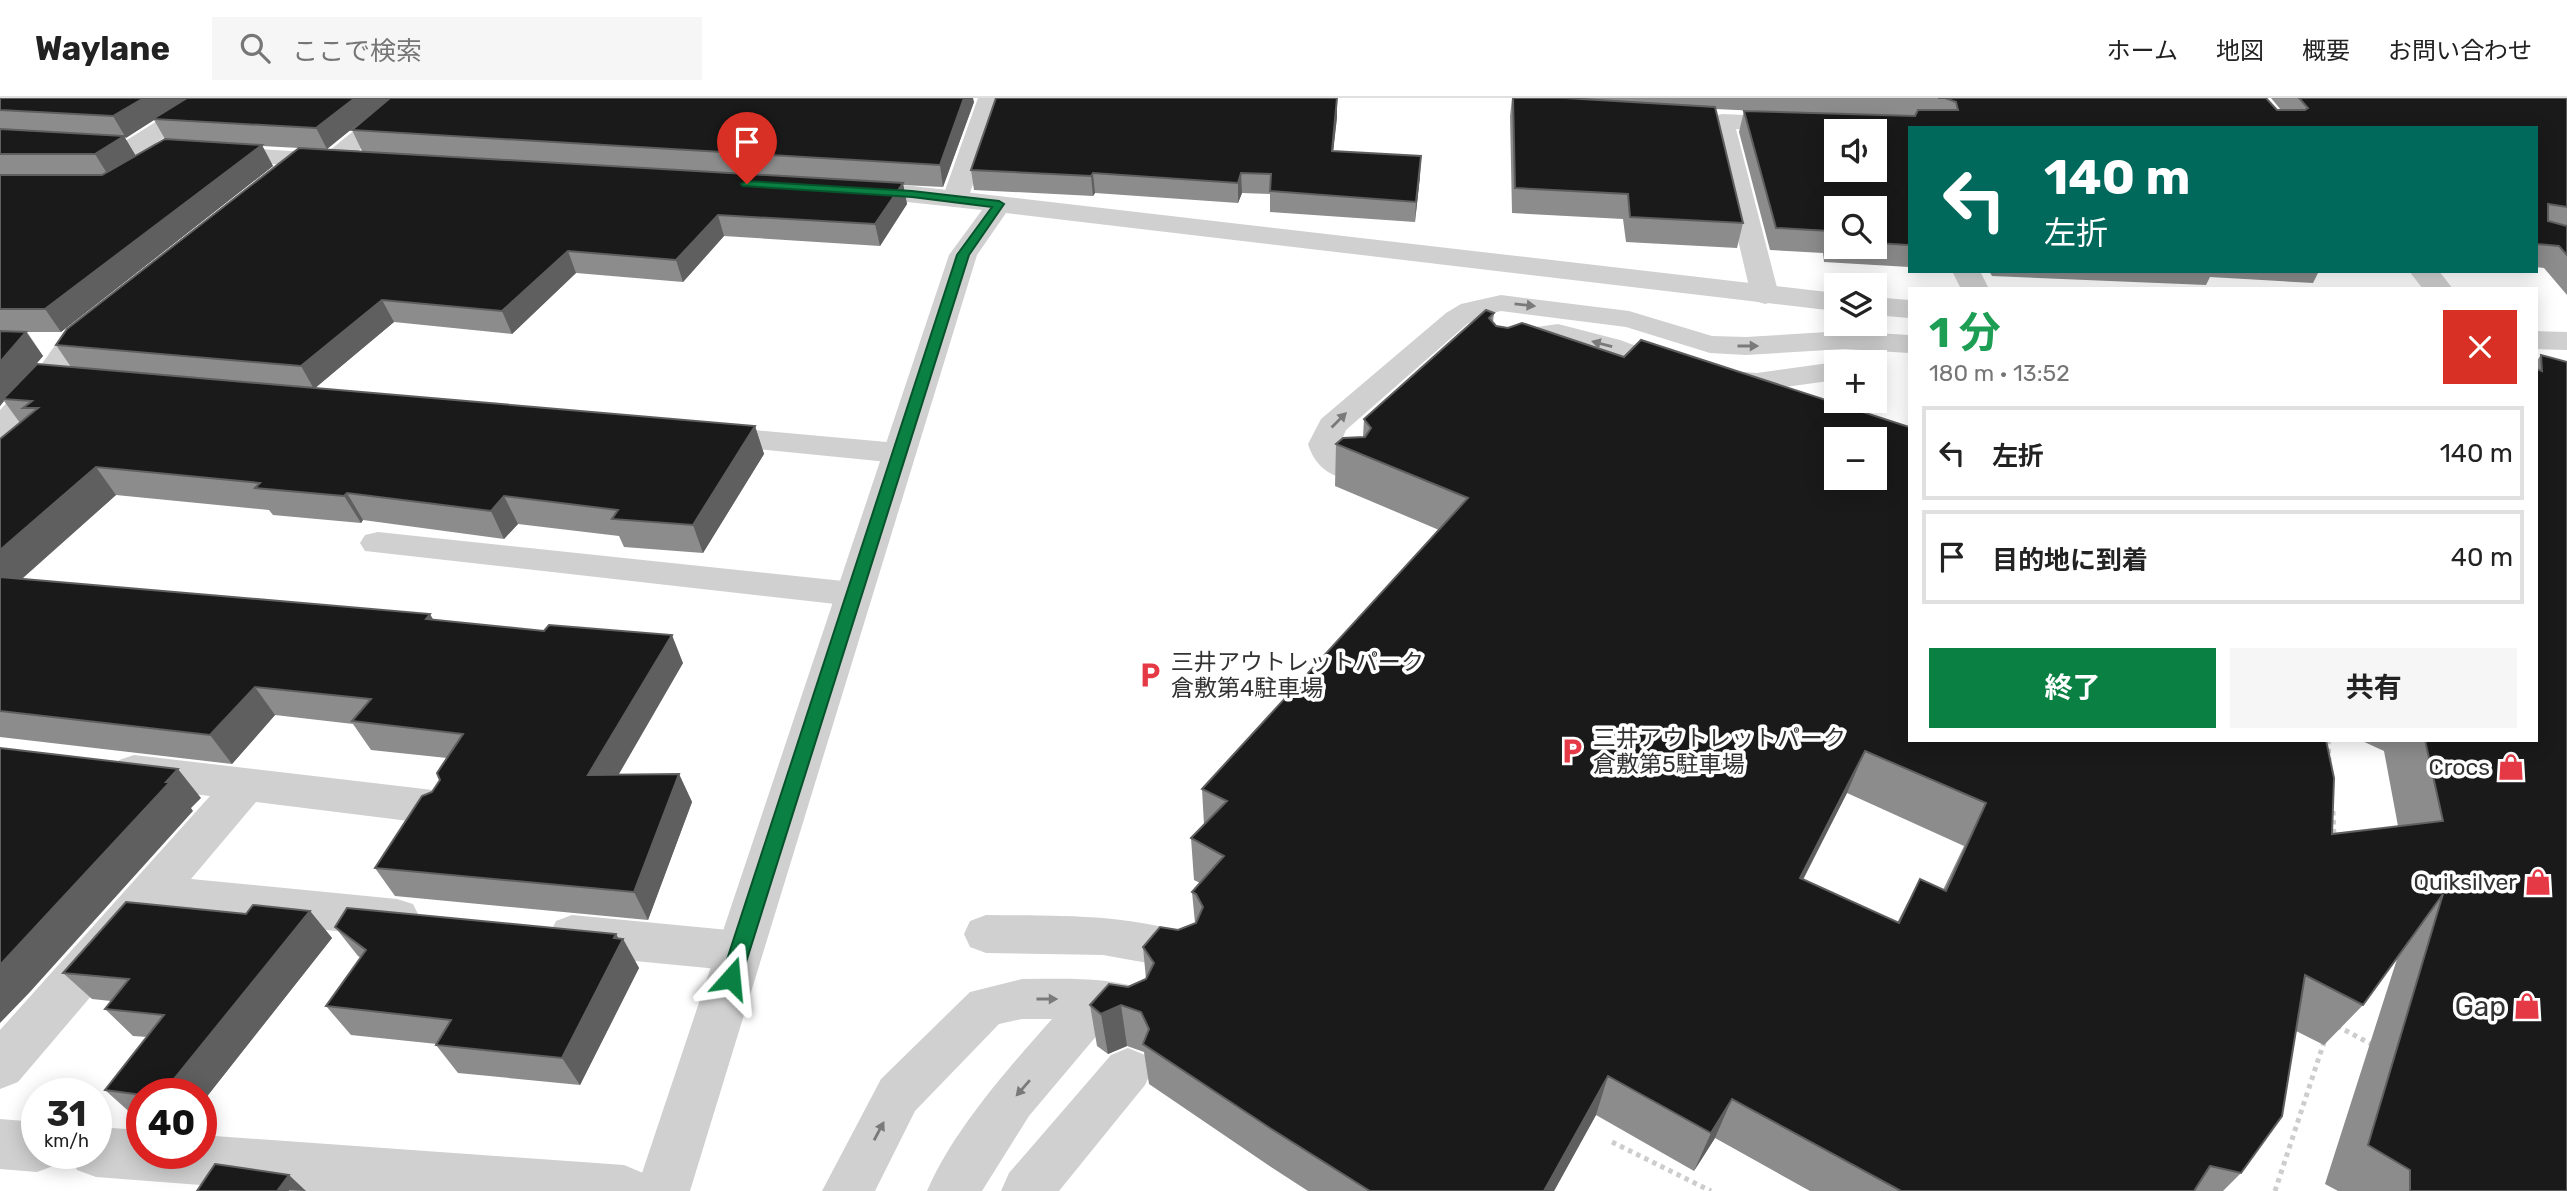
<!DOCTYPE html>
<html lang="ja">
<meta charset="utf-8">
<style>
body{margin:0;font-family:Rubik,"Noto Sans JP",sans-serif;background:#f6f6f6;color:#222;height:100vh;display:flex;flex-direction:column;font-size:26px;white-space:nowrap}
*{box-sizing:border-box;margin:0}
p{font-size:23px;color:#767676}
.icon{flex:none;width:38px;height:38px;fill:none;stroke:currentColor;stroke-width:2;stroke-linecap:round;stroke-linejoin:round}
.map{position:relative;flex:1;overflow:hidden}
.sheet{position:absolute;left:1908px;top:189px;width:630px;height:455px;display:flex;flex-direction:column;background:#fff;border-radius:0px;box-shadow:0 4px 18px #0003}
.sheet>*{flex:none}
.banner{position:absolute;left:1908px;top:28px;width:630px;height:147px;border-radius:0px;box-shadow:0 4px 18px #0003;background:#00695c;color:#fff;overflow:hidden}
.tools{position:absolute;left:1824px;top:21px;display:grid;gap:14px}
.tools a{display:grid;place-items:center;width:63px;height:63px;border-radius:0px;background:#fff;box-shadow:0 4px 18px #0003;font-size:35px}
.speed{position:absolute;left:21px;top:980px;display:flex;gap:14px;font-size:35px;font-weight:700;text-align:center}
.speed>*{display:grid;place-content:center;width:91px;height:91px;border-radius:50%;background:#fff;box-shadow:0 4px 18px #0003;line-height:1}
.speed small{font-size:18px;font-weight:400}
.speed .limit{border:10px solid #d22;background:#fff;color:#111}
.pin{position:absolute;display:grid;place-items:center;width:60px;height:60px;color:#fff;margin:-72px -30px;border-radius:50% 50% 50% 0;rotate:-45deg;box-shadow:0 0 7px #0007}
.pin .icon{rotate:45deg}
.me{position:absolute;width:77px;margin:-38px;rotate:18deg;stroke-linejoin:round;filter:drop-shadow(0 0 5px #0008)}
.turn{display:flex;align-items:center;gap:24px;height:147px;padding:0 21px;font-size:32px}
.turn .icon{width:91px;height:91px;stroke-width:2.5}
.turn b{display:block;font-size:49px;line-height:60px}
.round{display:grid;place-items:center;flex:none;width:74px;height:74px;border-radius:0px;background:#f6f6f6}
.head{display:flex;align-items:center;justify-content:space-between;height:119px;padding:0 21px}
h1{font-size:42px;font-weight:700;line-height:52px;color:#1e9e55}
.action{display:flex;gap:14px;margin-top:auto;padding:14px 21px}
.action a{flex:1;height:80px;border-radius:0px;background:#0b8043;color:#fff;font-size:28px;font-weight:700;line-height:80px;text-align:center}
.action a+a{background:#f6f6f6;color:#222}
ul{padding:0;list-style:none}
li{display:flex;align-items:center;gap:21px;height:94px;margin:0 14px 10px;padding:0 7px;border:4px solid #e0e0e0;border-radius:0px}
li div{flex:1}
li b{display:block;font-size:26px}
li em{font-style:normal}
header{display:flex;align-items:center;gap:42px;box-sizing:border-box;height:98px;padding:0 35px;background:#fff;border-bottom:2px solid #e0e0e0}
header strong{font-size:33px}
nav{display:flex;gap:38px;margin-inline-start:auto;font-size:24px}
.search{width:490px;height:63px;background:#f6f6f6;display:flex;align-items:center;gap:18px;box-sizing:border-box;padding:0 24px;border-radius:0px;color:#767676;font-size:26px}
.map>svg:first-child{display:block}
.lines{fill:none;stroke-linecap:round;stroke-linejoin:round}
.path{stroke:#cdcdcd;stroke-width:5;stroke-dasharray:4.5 4.5;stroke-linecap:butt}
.service{fill:#d0d0d0;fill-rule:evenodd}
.minor{fill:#d0d0d0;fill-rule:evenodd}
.tertiary{fill:#d0d0d0;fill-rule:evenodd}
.path-bridge{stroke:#cdcdcd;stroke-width:5;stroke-dasharray:4.5 4.5;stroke-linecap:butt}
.wall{fill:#8c8c8c;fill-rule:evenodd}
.shaded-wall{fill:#5f5f5f}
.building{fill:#1a1a1a;stroke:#5f5f5f;stroke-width:2;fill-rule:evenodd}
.oneway{fill:#7a7a7a}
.route{fill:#0b8043;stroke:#07532c;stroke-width:2}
.labels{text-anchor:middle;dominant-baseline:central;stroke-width:7;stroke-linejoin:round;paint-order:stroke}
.poi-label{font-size:23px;fill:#333;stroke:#fff;text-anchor:start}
.near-poi-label{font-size:28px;fill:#333;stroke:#fff;text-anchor:end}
</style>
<header>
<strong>Waylane</strong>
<div class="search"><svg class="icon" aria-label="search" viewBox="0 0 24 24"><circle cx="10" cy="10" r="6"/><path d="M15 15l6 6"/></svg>ここで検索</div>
<nav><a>ホーム</a><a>地図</a><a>概要</a><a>お問い合わせ</a></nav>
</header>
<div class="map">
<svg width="2567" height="1093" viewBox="0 0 2567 1093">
<rect width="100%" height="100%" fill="#fff"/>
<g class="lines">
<!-- path -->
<path class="path" d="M 2328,642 L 2329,662
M 2333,713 L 2334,739
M 1612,1044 L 1711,1093
M 2275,1093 L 2324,944"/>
<!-- service -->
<path class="service" d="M 1501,197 L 1629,213 L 1712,238 L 1746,239 L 1844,233 L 1909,237 L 1909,255 L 1844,251 L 1746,257 L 1710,255 L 1626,229 L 1501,213 L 1480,218 L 1466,227 L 1346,332 L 1340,346 L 1342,355 L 1361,365 L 1366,372 L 1361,379 C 1336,385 1315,370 1308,346 L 1321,321 L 1446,215 L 1461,206 Z
M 1558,226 L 1620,242 L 1696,270 L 1757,275 L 1836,264 L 1836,282 L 1757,293 L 1692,287 L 1600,254 L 1558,244 L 1533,246 L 1523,243 L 1519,237 L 1523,231 Z
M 986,817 C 1056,818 1130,815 1197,839 L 1203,852 L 1197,865 L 1181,871 L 1103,857 L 986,855 L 970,849 L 964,836 L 970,823 Z
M 1022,881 C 1065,881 1108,878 1149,893 L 1156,907 L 1149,921 L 1133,927 L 1109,923 L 1029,1018 L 982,1093 L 927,1093 C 954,1031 1007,972 1052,921 L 1022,921 L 999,926 L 915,1013 L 875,1093 L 822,1093 L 881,981 L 970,894 Z
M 1128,950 L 1145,957 L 1152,972 L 1145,987 L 1059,1093 L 1001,1093 L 1009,1075 L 1111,957 Z"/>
<!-- minor -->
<path class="minor" d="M 194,0 L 222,0 L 218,5 L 140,55 L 131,57 L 122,55 L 119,50 L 122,45 Z
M 394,0 L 420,0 L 342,67 L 333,69 L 324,67 L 321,62 L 324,57 Z
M 978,0 L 1002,0 L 968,101 L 964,107 L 955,109 L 946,107 L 942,101 Z
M 1722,16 L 1792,19 L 1800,21 L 1804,26 L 1800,31 L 1792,33 L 1736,31 L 1779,197 L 1775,203 L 1765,206 L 1755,203 L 1751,197 L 1710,23 L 1714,18 Z
M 1952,173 L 1980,173 L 1989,191 L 1961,191 Z
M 2409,173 L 2439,173 L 2453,191 L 2423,191 Z
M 100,213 L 110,216 L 115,222 L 80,252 L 58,287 L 11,338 L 0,341 L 0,312 C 11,300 23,288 34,276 C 54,252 67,221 100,213 Z
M 708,328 L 898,345 L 910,348 L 915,355 L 910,362 L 898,365 L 696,345 L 692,338 L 696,331 Z
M 378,434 L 853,484 L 866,487 L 872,496 L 866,505 L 853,508 L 365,453 L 360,445 L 365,437 Z
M 134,657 L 433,692 L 448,697 L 455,709 L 448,721 L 433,726 L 256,704 L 191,781 L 397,801 L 413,806 L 420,820 L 413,834 L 397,839 L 161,816 L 18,984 L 0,991 L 0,932 L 210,698 L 134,689 L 119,684 L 113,673 L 119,662 Z
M 572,817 L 739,833 L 756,839 L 763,853 L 756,867 L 739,873 L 572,857 L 556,851 L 549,837 L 556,823 Z
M 0,1021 L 37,1024 L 37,1055 L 61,1055 L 56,1067 L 37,1074 L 0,1071 Z
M 96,1029 L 142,1032 L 142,1055 L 201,1055 L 201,1037 L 624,1067 L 643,1075 L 651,1093 L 280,1093 L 96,1079 L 77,1072 L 70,1055 L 96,1055 Z"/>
<!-- tertiary -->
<path class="tertiary" d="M 0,35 L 340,56 L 349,58 L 352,63 L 349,68 L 340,70 L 0,49 Z
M 851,84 L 912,88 L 1836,195 L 1836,213 L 1006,115 L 977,157 L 690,1093 L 636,1093 L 949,157 L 982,112 L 842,97 L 838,92 L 842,87 Z
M 1874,199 L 1909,202 L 1909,220 L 1874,217 Z
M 2536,233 L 2567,234 L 2567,252 L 2536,251 Z"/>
<!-- path-bridge -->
<path class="path-bridge" d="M 2337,928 L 2373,947"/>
</g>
<!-- wall -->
<path class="wall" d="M 0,0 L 390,0 L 327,51 L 362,53 L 352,32 L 974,4 L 943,89 L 903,87 L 907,106 L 880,148 L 724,138 L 683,184 L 576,175 L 512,236 L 394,224 L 315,290 L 755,328 L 764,356 L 703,455 L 624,449 L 619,438 L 518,426 L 504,441 L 363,422 L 361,425 L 273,417 L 269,412 L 116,397 L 22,481 L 434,522 L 683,565 L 619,676 L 679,676 L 692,704 L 648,822 L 395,798 L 375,770 L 432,694 L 440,682 L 447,660 L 371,652 L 353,626 L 275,617 L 232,666 L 0,639 L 0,341 L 20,325 L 4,303 L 0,308 ZM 154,22 L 165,41 L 136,58 L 125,40 ZM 262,48 L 299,50 L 56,247 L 71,269 L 29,274 L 43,258 L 27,234 L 61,234 L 273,68 Z
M 1337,0 L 1337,19 L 1333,53 L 1420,78 L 1415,124 L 1270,114 L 1270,96 L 1242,95 L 1238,105 L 1095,95 L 1093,98 L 974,92 L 971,72 Z
M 1512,0 L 2266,0 L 2277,12 L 2281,12 L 2271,0 L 2567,0 L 2567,197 L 2544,170 L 2536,169 L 2536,30 L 1909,30 L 1909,169 L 1824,164 L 1823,155 L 1770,152 L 1739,34 L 1744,13 L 1828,16 L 1715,11 L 1743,125 L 1737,150 L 1626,144 L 1623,121 L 1512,115 L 1510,18 ZM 1836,110 L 1874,110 L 1874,149 L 1836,149 Z
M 1989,173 L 2319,173 L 2313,185 L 2210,179 L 2206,187 L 1992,178 Z
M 1494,215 L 1493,224 L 1496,228 L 2332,736 L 2398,728 L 2384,653 L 2360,642 L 2536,642 L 2536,264 L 2541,257 L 2567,264 L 2567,1093 L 2338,1093 L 2325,1086 L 2397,861 L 2363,907 L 2324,947 L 2296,933 L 2241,1075 L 2223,1093 L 1810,1093 L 1715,1040 L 1694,1073 L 1596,1017 L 1554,1093 L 1308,1093 L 1271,1069 L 1149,986 L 1144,954 L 1127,948 L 1108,956 L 1097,948 L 1090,907 L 1146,881 L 1143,849 L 1195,825 L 1192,794 L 1200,785 L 1194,782 L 1191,740 L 1204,727 L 1202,691 L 1439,432 L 1335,388 L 1336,346 L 1363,339 L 1364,321 ZM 1847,695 L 1964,748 L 1943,792 L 1920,781 L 1897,825 L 1803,782 Z
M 310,813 L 332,840 L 201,1006 L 201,996 L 142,996 L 142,1019 L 134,1018 L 105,992 L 147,939 L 133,938 L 105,911 L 111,903 L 92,901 L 63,875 L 246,816 Z
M 335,829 L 616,836 L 618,840 L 623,841 L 639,870 L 580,987 L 458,975 L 436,947 L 437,946 L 351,937 L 326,908 L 361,860 L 358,858 Z"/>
<!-- shaded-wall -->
<path class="shaded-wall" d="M 144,0 L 189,0 L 153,21 L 154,22 L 126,40 L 113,18 Z
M 355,0 L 390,0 L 327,51 L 316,30 Z
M 964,0 L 973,0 L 974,4 L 943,89 L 940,67 Z
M 1337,0 L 1337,19 L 1331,73 L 1332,53 Z
M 124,38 L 137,60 L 108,77 L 95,56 Z
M 262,47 L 273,68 L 61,234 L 45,211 Z
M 1421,58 L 1420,78 L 1415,124 L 1416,104 Z
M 1093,75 L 1095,95 L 1093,98 L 1091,78 Z
M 1241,75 L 1242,95 L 1238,105 L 1238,85 Z
M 903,85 L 907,106 L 880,148 L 875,126 Z
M 718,117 L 724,138 L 683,184 L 676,162 Z
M 568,153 L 576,175 L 512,236 L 502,213 Z
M 382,202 L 394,224 L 314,291 L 301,268 Z
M 26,234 L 43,258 L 6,301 L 3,301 L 4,303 L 0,308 L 0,264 Z
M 755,328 L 764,356 L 703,455 L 693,427 Z
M 96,369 L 116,397 L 0,500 L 0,452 Z
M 347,395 L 363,422 L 361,425 L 344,398 Z
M 504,398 L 518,426 L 504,441 L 491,413 Z
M 430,516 L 446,544 L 426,521 Z
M 672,537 L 683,565 L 602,705 L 588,677 Z
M 255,589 L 275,617 L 232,666 L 210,637 Z
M 1865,653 L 1847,695 L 1782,822 L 1800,780 Z
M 178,671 L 201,700 L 191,710 L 193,713 L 29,895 L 0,925 L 0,867 Z
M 679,676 L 692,704 L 648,822 L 634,794 Z
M 310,813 L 332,840 L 201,1006 L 201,996 L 162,996 Z
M 616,836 L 621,845 L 623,841 L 639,870 L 580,987 L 562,960 Z
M 1121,907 L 1127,948 L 1108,956 L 1101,916 Z
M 1608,978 L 1596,1017 L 1554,1093 L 1544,1093 Z
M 1732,1001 L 1715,1040 L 1694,1073 L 1711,1035 Z
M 289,1077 L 306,1093 L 278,1092 Z"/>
<!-- building -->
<path class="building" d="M 0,0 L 144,0 L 113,18 L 0,12 Z
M 187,0 L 355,0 L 316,30 L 153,21 Z
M 390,0 L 964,0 L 940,67 L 352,32 Z
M 996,0 L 1337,0 L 1332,53 L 1421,58 L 1416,104 L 1270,93 L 1271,76 L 1241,75 L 1238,85 L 1093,75 L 1091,78 L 971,72 Z
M 1513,0 L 1565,0 L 1715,9 L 1743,125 L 1630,119 L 1628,96 L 1515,90 Z
M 1938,0 L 2266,0 L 2277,12 L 2305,12 L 2308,10 L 2299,0 L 2567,0 L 2567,109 L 2548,106 L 2548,123 L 2567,128 L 2567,157 L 2559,148 L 2536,146 L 2536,30 L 1909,30 L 1909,147 L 1874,145 L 1874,110 L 1836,110 L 1836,142 L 1831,142 L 1829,133 L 1776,130 L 1744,13 L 1915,18 L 1918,12 L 1958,12 L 1956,4 L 1945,0 ZM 1836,33 L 1874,33 L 1874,72 L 1836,72 Z
M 0,31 L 124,38 L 95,56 L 0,56 Z
M 165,41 L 262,47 L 45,211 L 0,211 L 0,77 L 102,77 Z
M 299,50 L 903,85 L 875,126 L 718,117 L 676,162 L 568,153 L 502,213 L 382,202 L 301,268 L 56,247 L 67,231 Z
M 1486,212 L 1494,215 L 1489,220 L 1496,228 L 1508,230 L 1522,225 L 1624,259 L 1641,242 L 1909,329 L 1909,642 L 2326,642 L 2334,680 L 2332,736 L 2443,723 L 2425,642 L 2536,642 L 2536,271 L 2542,273 L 2541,257 L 2567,264 L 2567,1093 L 2410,1093 L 2410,1072 L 2368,1047 L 2443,796 L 2363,907 L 2305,877 L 2282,1018 L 2241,1075 L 2210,1068 L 2194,1093 L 1901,1093 L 1732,1001 L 1711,1035 L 1608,978 L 1544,1093 L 1370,1093 L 1270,1030 L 1143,946 L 1149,931 L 1141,914 L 1121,907 L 1101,916 L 1090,907 L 1109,886 L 1128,889 L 1146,881 L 1154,865 L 1143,849 L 1160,829 L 1178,832 L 1196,825 L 1203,809 L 1196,796 L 1192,794 L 1224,758 L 1191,740 L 1227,703 L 1202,691 L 1468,400 L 1336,346 L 1343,340 L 1365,339 L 1371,330 L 1364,321 ZM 1836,341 L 1874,341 L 1874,380 L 1836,380 ZM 1865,653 L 1986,705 L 1946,793 L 1920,781 L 1899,825 L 1800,780 Z
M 0,233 L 26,234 L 0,264 Z
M 37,266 L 755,328 L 693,427 L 612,421 L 618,412 L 504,398 L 491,413 L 347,395 L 344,398 L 255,390 L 260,385 L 96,369 L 0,452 L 0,341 L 38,310 L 23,310 L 32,303 L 3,301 Z
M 0,479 L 430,516 L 426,521 L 544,533 L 549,527 L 672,537 L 588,677 L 679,676 L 634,794 L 375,770 L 422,698 L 432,694 L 440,682 L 437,675 L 463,636 L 352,623 L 371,601 L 255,589 L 210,637 L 0,613 Z
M 0,650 L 178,671 L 166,684 L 170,684 L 0,867 Z
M 126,804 L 246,816 L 253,807 L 310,813 L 162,996 L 142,996 L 142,997 L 105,992 L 164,917 L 105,911 L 129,881 L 63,875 Z
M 347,810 L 616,836 L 614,840 L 623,841 L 562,960 L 436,947 L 451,922 L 326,908 L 366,852 L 335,829 Z
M 215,1066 L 289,1077 L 278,1092 L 289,1093 L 197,1093 Z"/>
<!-- one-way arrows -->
<defs><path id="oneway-solid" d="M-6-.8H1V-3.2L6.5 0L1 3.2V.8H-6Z" transform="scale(1.75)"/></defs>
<g class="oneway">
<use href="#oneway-solid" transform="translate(1525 207) rotate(6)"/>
<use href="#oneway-solid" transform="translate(1602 246) rotate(-165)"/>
<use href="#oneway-solid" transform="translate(1748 248)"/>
<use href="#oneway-solid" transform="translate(1339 322) rotate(-45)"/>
<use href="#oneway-solid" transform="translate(1047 901)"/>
<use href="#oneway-solid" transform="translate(1023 990) rotate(131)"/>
<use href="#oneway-solid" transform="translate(879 1033) rotate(-62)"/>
</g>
<!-- route -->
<path class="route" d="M 747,83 L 912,93 L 999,103 L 1004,106 L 969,157 L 741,880 L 738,886 L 731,888 L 724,886 L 721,880 L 957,157 L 992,109 L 912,99 L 743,88 L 741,86 Z"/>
<!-- icons -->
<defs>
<symbol id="parking-bare" viewBox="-9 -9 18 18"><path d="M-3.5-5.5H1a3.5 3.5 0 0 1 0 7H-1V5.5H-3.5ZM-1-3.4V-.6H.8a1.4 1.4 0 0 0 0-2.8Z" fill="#e63946" stroke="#fff" stroke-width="2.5" paint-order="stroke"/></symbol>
<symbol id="shop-bare" viewBox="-9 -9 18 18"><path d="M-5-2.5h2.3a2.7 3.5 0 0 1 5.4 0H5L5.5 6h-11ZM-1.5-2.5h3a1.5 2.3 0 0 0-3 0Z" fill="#e63946" stroke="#fff" stroke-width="2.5" paint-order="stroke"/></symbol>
</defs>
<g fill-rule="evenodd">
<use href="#parking-bare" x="1131" y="558" width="38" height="38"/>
<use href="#parking-bare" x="1553" y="634" width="38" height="38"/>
<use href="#shop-bare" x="2492" y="650" width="38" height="38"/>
<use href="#shop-bare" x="2519" y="765" width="38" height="38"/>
<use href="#shop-bare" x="2508" y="889" width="38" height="38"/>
</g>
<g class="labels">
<!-- poi labels -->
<g class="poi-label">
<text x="1171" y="564">三井アウトレットパーク<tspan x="1171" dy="26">倉敷第4駐車場</tspan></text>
<text x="1593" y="640">三井アウトレットパーク<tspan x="1593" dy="26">倉敷第5駐車場</tspan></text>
<text x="2490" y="669" text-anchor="end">Crocs</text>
<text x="2517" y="784" text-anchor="end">Quiksilver</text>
</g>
<!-- near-poi labels -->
<g class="near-poi-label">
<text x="2506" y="908">Gap</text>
</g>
</g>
</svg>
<div class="tools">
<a><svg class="icon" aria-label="sound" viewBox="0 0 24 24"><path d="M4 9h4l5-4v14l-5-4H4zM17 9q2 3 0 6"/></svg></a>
<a><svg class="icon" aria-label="search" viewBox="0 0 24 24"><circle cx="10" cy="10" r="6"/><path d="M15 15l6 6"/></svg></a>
<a><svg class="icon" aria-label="layers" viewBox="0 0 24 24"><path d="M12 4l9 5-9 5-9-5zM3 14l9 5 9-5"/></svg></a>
<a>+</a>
<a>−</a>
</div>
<div class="speed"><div>31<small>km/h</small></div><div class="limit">40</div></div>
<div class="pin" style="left:747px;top:86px;background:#d93025"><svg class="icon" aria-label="arrive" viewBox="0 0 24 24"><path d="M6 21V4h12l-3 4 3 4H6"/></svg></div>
<svg class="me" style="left:731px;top:880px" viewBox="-20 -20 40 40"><path d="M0-17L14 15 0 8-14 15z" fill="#0b8043" stroke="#fff" stroke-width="4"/></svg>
<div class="banner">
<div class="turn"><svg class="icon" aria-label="left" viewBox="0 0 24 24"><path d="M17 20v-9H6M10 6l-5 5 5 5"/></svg><div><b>140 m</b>左折</div></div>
</div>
<section class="sheet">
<div class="head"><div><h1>1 分</h1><p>180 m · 13:52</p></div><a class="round" style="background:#d93025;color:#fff"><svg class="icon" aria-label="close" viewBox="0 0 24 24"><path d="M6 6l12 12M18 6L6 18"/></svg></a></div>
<ul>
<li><svg class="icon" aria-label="left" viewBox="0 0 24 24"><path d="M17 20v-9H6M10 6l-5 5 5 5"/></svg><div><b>左折</b></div><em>140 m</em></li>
<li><svg class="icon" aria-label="arrive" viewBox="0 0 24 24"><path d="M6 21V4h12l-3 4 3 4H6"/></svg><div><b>目的地に到着</b></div><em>40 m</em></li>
</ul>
<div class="action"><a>終了</a><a>共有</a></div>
</section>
</div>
